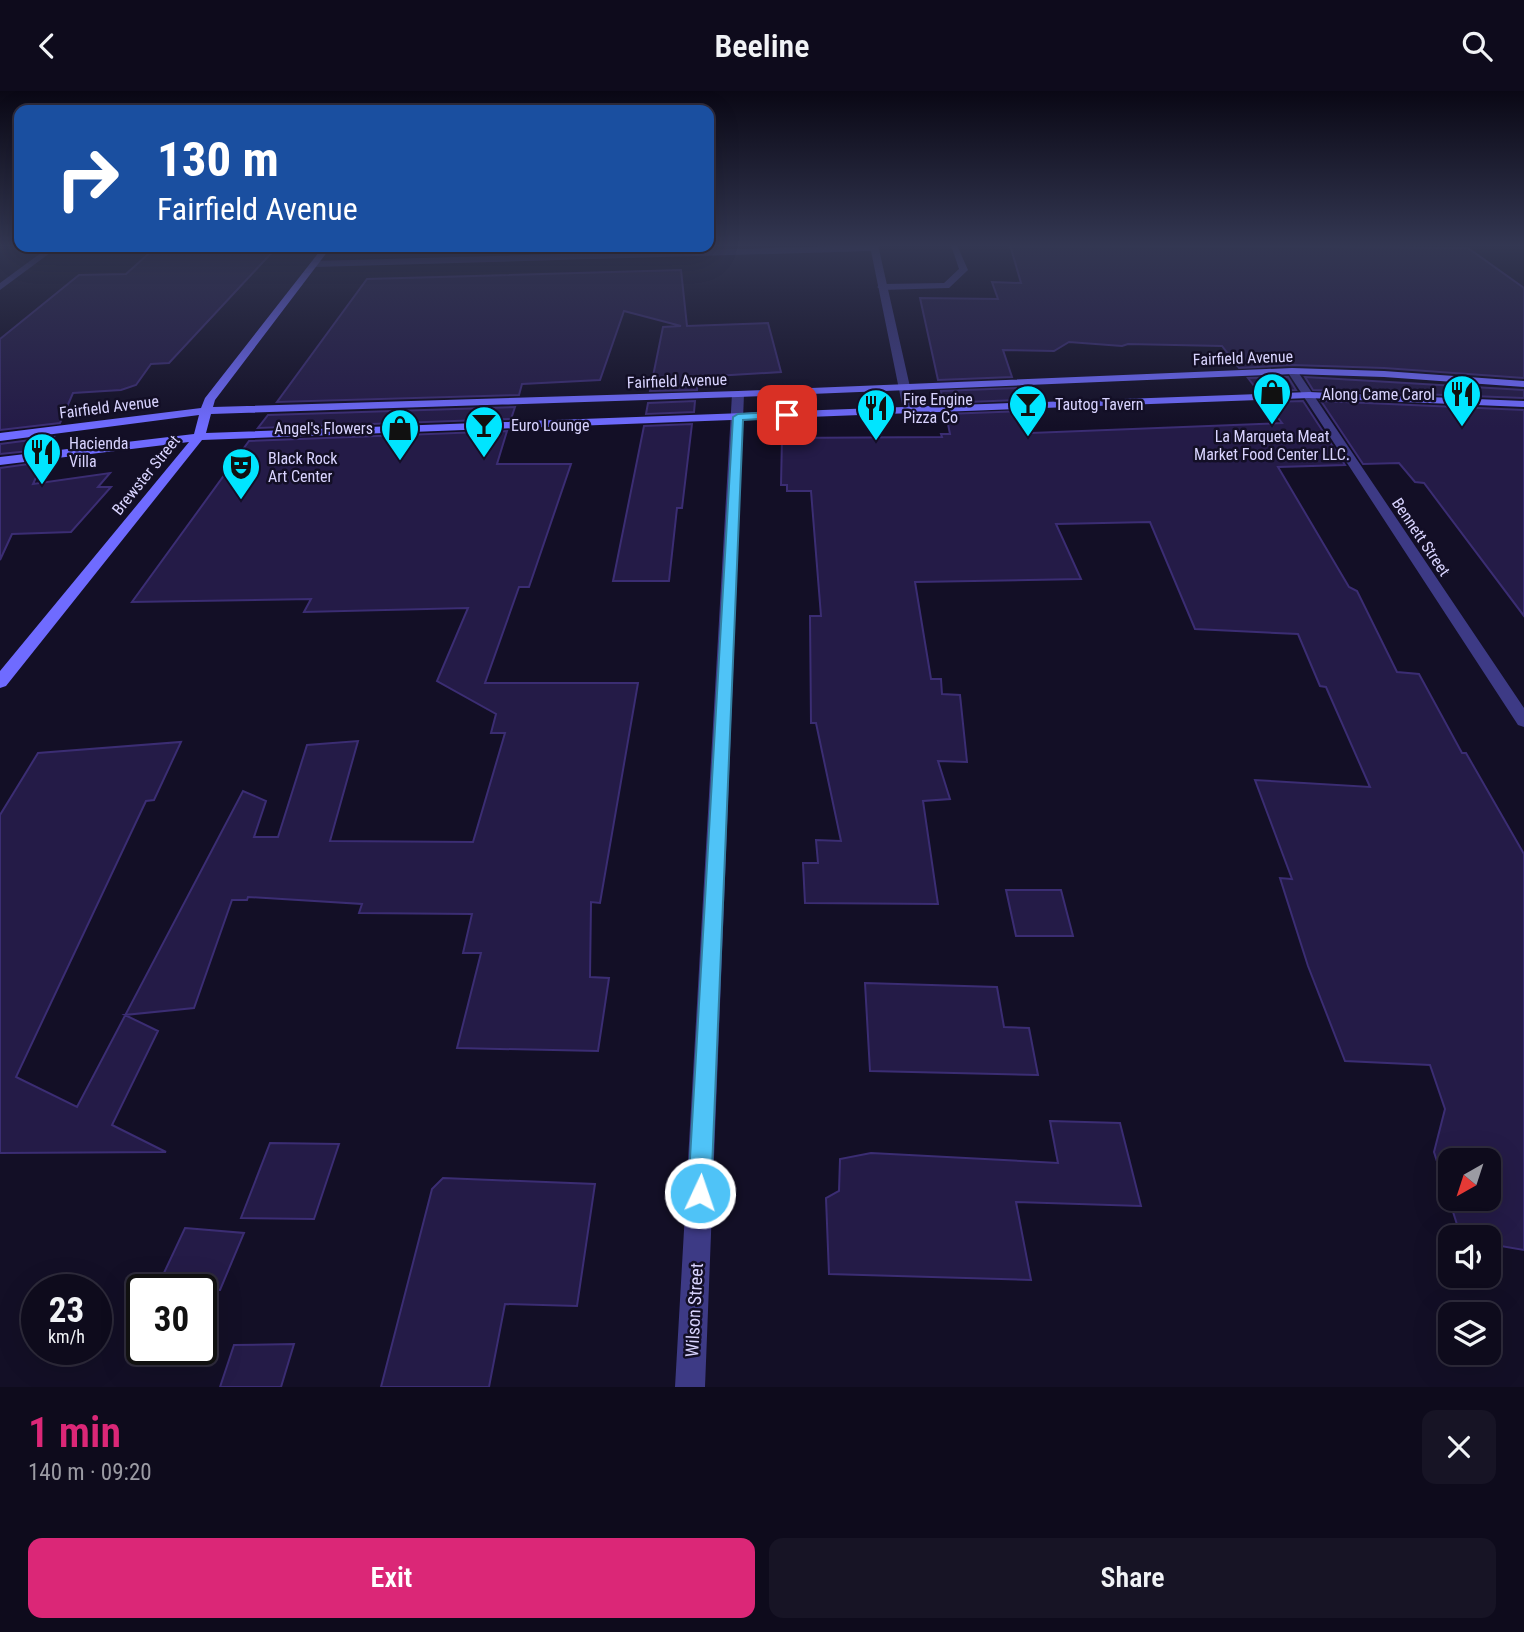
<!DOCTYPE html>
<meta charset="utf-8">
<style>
body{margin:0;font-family:"Roboto Condensed",sans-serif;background:#171425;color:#f1f3f6;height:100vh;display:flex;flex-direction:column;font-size:26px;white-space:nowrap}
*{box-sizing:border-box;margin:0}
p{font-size:23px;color:#9b9ba3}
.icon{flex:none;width:38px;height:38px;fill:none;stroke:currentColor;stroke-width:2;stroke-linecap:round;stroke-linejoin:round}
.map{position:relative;height:1296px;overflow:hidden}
.details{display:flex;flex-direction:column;background:#0e0b1c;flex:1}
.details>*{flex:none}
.hud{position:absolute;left:14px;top:14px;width:700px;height:147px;border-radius:14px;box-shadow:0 7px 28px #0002,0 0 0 2px #2e2b3b;background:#1a4fa0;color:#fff;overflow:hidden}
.needle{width:46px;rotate:219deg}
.tools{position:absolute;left:1438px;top:1057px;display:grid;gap:14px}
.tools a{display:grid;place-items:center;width:63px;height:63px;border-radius:14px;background:#0e0b1c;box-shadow:0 7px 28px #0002,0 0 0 2px #2e2b3b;font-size:35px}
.speed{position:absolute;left:21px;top:1183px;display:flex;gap:14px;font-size:35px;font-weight:700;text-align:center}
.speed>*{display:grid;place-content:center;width:91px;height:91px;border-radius:50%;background:#0e0b1c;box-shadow:0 7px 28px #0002,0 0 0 2px #2e2b3b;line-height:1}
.speed small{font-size:18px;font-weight:400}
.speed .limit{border:4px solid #111;border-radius:10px;background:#fff;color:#111}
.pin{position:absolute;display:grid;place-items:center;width:60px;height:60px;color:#fff;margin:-30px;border-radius:14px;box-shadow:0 4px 10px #0006}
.me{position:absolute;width:77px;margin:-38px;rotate:3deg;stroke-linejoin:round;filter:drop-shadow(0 0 5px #0008)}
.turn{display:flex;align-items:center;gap:24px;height:147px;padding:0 28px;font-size:32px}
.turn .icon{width:91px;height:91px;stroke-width:2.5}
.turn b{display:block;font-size:49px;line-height:60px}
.round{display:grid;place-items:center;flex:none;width:74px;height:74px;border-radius:14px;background:#171425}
.headline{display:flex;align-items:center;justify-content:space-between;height:119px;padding:0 28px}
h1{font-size:42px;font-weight:600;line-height:52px;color:#db2777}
.action{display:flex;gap:14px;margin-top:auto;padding:14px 28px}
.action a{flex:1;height:80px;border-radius:14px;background:#db2777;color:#fff;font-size:28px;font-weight:600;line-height:80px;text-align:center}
.action a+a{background:#171425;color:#f1f3f6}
header{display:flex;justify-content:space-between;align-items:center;height:91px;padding:0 28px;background:#0e0b1c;font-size:32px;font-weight:600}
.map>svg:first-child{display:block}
.building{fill:#241b47;stroke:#3b2d73;stroke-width:2;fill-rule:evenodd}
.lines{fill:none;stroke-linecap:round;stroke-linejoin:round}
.lane{fill:#3d3a85;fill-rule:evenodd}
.street{fill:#3d3a85;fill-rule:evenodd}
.secondary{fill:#6f6bff;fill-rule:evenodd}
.route{fill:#4fc3f7;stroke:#337fa1;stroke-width:2}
.labels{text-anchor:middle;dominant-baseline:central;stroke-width:5;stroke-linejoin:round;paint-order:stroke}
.far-street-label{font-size:16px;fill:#d9d4ff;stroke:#130f26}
.far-poi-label{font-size:16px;fill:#d9d4ff;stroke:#130f26;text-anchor:start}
.street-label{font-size:18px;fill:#d9d4ff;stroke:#130f26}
</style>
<header><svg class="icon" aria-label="back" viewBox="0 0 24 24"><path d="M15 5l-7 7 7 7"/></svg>Beeline<svg class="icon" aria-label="search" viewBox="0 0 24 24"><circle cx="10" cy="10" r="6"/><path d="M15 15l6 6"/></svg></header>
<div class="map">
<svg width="1524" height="1296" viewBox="0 0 1524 1296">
<rect width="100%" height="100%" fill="#130f26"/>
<!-- building -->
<path class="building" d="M 1010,154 L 1468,157 L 1524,197 L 1524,287 L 1384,277 L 1292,274 L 1239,277 L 1222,255 L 1128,253 L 1122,255 L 1069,251 L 1054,260 L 1003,259 L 1012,286 L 938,289 L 920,207 L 998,208 L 992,191 L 1021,192 Z
M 156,156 L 277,156 L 169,272 L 151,273 L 136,294 L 121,299 L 73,302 L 60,332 L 0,339 L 0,248 L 79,184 L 126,183 Z
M 681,179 L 687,235 L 768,232 L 781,281 L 698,286 L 697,299 L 650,300 L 663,236 L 681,235 L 624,220 L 600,289 L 522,293 L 519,304 L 277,311 L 367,188 Z
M 1288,286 L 1296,299 L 1258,300 L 1248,287 Z
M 1305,286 L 1524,299 L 1524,307 L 1313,299 Z
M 1016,297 L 1020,309 L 943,312 L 941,300 Z
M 695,310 L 694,321 L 646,323 L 648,312 Z
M 1303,310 L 1345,374 L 1278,376 L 1349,496 L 1357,500 L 1397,581 L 1419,583 L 1462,662 L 1466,662 L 1524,763 L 1524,1159 L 1489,1153 L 1489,1146 L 1461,1146 L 1434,1061 L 1445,1018 L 1430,974 L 1345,970 L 1308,875 L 1280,787 L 1292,788 L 1255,689 L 1370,696 L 1326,596 L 1320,595 L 1298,543 L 1195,538 L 1150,431 L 1056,433 L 1081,488 L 915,491 L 931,588 L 941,588 L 942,603 L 960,604 L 967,671 L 938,670 L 950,708 L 923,710 L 938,813 L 805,812 L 803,772 L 818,772 L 816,749 L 841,750 L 816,632 L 811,632 L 810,525 L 821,525 L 811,400 L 787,400 L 787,394 L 781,394 L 782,347 L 942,346 L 941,343 L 950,343 L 946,323 L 1024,320 L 1031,342 L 1282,332 L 1266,311 ZM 1451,1069 L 1489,1069 L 1489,1108 L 1451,1108 Z
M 1321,310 L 1524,319 L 1524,525 L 1424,392 L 1415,391 L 1399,372 L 1363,373 Z
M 515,316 L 511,328 L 258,337 L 268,324 Z
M 692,333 L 682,417 L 677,417 L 669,490 L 613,490 L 644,335 Z
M 507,340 L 497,373 L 571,373 L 529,496 L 519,496 L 485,592 L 638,592 L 600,812 L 591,811 L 590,886 L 609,887 L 598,960 L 457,957 L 481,862 L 463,862 L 472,823 L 359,822 L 362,813 L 248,806 L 247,809 L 232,809 L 194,917 L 125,924 L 158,940 L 112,1034 L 166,1061 L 0,1062 L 0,724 L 38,662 L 181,651 L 154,709 L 146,710 L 16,986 L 77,1016 L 243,700 L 266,710 L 254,746 L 278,746 L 307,654 L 358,650 L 330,750 L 473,751 L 505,642 L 491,642 L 496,623 L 437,590 L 468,517 L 304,521 L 311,508 L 132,511 L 249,350 Z
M 54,346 L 49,358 L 0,363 L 0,353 Z
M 43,371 L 33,393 L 110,382 L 98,396 L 111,396 L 71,441 L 12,443 L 0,469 L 0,377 Z
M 1006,799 L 1061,799 L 1073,845 L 1016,845 Z
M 865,892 L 997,896 L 1004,936 L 1029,937 L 1038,984 L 870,980 Z
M 1050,1030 L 1120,1032 L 1141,1115 L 1016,1111 L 1031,1189 L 829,1183 L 826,1107 L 839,1100 L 840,1068 L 871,1062 L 1058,1072 Z
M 270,1052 L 339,1053 L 314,1128 L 241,1127 Z
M 443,1087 L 595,1093 L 577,1215 L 505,1213 L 489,1296 L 381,1296 L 432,1098 Z
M 185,1137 L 244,1142 L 220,1199 L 156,1199 Z
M 294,1253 L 281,1296 L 220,1296 L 234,1254 Z"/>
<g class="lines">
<!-- lane -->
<path class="lane" d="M 951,154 L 957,154 L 968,179 L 949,197 L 882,199 L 877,196 L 882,193 L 944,192 L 959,178 Z"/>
<!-- street -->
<path class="street" d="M 878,154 L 915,318 L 909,321 L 903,318 L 871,160 L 315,176 L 311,173 L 315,170 Z
M 49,156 L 58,156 L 0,199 L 0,192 Z
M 1288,278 L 1296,278 L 1524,617 L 1524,636 L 1518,634 L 1287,280 Z
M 738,300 L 744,303 L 705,1296 L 675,1296 L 732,303 Z"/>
<!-- secondary -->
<path class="secondary" d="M 323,156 L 331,156 L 215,309 L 213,316 L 738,300 L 1292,277 L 1384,280 L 1524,290 L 1524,296 L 1384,286 L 1292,283 L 738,306 L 211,323 L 206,342 L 1309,301 L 1524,310 L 1524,316 L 1309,307 L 202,349 L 6,595 L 0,597 L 0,580 L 189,351 L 0,374 L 0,366 L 194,343 L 199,324 L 0,350 L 0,342 L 201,317 L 205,307 Z"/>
</g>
<!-- sky -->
<linearGradient id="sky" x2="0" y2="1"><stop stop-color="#0a0815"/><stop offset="0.46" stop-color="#333752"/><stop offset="1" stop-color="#333752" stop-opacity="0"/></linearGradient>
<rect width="1524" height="336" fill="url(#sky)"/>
<!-- route -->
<path class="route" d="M 787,320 L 792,324 L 791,326 L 743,329 L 711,1102 L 708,1110 L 700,1114 L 691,1110 L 688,1102 L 733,326 L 738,323 Z"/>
<!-- icons -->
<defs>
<symbol id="shop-pin" viewBox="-11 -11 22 30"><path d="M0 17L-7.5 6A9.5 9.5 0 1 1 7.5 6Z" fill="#00e5ff" stroke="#130f26"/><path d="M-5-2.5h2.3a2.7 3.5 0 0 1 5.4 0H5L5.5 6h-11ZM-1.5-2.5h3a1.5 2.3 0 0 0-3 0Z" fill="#111"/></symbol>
<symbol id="restaurant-pin" viewBox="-11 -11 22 30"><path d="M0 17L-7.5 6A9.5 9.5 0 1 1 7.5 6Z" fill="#00e5ff" stroke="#130f26"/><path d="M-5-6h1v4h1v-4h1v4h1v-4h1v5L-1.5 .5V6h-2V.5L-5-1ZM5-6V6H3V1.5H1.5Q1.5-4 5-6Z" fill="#111"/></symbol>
<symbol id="bar-pin" viewBox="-11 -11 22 30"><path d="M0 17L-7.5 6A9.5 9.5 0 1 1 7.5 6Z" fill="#00e5ff" stroke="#130f26"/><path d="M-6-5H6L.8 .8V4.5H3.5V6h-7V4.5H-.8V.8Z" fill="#111"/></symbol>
<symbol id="theatre-pin" viewBox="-11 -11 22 30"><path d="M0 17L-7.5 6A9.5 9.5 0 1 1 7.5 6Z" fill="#00e5ff" stroke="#130f26"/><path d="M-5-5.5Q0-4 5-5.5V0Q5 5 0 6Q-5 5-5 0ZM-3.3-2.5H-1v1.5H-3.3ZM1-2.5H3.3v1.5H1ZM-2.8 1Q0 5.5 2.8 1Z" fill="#111"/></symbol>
</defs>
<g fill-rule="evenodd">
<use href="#shop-pin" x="1250" y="279" width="44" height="60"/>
<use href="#restaurant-pin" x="1440" y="281" width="44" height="60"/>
<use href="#bar-pin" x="1006" y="291" width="44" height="60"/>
<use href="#restaurant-pin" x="854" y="295" width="44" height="60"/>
<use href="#bar-pin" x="462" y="312" width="44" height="60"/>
<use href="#shop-pin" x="378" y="315" width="44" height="60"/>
<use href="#restaurant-pin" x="20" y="339" width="44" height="60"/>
<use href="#theatre-pin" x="219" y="354" width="44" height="60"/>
</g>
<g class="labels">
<!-- far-street labels -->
<g class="far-street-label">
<text transform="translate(1243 267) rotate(-2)">Fairfield Avenue</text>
<text transform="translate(677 290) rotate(-2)">Fairfield Avenue</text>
<text transform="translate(109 316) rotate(-7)">Fairfield Avenue</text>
<text transform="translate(146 384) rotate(-51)">Brewster Street</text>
<text transform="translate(1421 446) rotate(56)">Bennett Street</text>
</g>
<!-- far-poi labels -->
<g class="far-poi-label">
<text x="1435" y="303" text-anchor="end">Along Came Carol</text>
<text x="903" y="308">Fire Engine<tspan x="903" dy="18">Pizza Co</tspan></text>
<text x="1055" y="313">Tautog Tavern</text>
<text x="511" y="334">Euro Lounge</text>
<text x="373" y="337" text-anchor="end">Angel's Flowers</text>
<text x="1272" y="345" text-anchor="middle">La Marqueta Meat<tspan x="1272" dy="18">Market Food Center LLC.</tspan></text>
<text x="69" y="352">Hacienda<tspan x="69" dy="18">Villa</tspan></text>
<text x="268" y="367">Black Rock<tspan x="268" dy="18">Art Center</tspan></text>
</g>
<!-- street labels -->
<g class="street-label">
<text transform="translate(694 1219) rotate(-87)">Wilson Street</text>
</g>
</g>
</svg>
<div class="tools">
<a><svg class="needle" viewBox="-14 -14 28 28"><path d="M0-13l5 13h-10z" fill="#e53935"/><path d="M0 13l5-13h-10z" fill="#9b9ba3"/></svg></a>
<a><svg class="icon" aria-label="sound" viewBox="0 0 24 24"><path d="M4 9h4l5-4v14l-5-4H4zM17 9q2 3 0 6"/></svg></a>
<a><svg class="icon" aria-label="layers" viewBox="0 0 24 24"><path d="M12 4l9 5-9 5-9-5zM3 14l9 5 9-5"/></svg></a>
</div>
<div class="speed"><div>23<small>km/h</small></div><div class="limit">30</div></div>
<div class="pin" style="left:787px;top:324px;background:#d93025"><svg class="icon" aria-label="arrive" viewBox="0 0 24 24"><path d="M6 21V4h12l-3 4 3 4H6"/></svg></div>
<svg class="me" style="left:700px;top:1102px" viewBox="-20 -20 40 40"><circle r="17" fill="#4fc3f7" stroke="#fff" stroke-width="3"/><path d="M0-11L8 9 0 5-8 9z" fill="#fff"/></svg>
<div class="hud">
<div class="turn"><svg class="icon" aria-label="right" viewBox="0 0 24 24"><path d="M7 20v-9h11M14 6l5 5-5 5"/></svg><div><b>130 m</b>Fairfield Avenue</div></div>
</div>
</div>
<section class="details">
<div class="headline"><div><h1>1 min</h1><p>140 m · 09:20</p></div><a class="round"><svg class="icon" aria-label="close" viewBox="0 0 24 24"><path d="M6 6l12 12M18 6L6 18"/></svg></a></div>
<div class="action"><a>Exit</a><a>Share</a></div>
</section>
